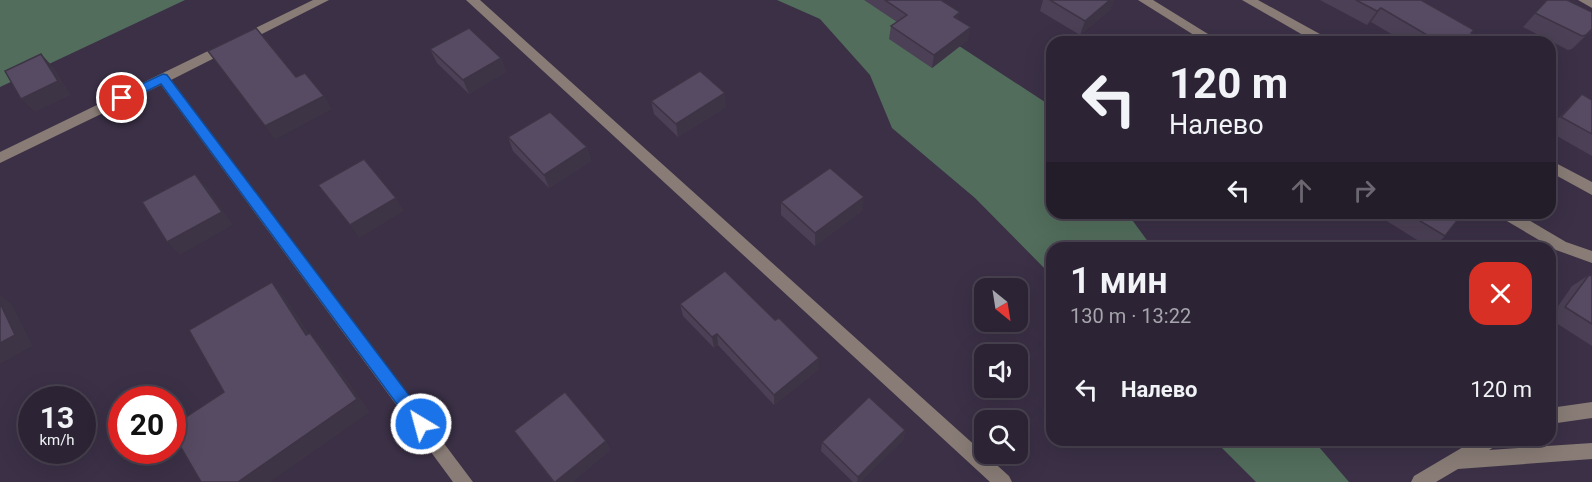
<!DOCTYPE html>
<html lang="ru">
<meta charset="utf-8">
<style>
body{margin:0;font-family:Roboto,sans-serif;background:#342c3c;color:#f1f3f6;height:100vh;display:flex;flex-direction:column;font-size:22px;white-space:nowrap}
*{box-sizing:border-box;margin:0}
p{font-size:20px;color:#a6a4ac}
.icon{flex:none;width:33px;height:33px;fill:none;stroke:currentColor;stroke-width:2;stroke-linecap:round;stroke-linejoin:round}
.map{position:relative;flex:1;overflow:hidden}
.drawer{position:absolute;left:1046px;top:242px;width:510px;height:204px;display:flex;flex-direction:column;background:#2c2434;border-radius:18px;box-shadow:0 6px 24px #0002,0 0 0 2px #48414f}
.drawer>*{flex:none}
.hud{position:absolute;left:1046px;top:36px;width:510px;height:183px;border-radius:18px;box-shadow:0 6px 24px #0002,0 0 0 2px #48414f;background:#2c2434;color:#f1f3f6;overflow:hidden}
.needle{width:39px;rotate:150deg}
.controls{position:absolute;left:974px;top:278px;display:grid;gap:12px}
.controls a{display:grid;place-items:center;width:54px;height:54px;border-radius:12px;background:#2c2434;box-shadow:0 6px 24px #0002,0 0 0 2px #48414f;font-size:30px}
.speed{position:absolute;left:18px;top:386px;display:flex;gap:12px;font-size:30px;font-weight:700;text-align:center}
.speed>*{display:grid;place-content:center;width:78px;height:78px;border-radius:50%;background:#2c2434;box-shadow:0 6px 24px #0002,0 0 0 2px #48414f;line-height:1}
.speed small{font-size:15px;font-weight:400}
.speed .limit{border:9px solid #d22;background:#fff;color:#111}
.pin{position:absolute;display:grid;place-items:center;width:51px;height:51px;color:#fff;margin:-26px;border:3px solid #fff;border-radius:50%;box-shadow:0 2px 6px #0007}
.me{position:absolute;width:66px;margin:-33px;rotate:323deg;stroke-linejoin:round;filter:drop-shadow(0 0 4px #0008)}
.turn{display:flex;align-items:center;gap:21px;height:126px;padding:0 24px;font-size:27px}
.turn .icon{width:78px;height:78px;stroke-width:2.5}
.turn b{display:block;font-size:42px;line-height:51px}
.lanes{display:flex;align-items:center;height:57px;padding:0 24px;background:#0003;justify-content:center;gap:30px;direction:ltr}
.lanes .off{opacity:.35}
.round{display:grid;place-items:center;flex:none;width:63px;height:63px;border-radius:18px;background:#342c3c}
.head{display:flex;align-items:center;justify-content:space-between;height:102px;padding:0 24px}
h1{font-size:36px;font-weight:600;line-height:45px}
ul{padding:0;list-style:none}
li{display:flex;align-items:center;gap:18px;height:90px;padding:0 24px}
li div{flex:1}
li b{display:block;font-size:22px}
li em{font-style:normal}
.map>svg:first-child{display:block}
.forest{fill:#526d5c}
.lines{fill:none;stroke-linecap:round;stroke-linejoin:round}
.minor{fill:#897c76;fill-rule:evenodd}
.wall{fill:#4b4055}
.shaded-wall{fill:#3d3445}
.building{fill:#574b63;stroke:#3d3445;stroke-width:1.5}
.route{fill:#1a73e8;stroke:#114b97;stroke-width:1.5}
</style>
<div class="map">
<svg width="1592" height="482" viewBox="0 0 1592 482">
<rect width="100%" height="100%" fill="#3b3046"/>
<!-- forest -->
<path class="forest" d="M 0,0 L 185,0 L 0,87 Z
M 777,0 L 889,0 L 1051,106 L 1052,213 L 1127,213 L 1152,247 L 1052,248 L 1051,275 L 975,198 L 892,128 L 870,75 L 820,19 Z
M 1214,440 L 1313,440 L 1349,482 L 1256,482 Z"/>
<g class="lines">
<!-- minor -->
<path class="minor" d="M 313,0 L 329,0 L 171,80 L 473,482 L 453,482 L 161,85 L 0,163 L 0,152 Z
M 466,0 L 480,0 L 1009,476 L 1012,482 L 990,482 Z
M 1138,0 L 1153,0 L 1221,42 L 1205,42 Z
M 1242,0 L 1258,0 L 1329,39 L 1331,42 L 1315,42 Z
M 1578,0 L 1592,0 L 1592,8 Z
M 1550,160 L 1592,182 L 1592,195 L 1550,172 Z
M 1498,213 L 1517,213 L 1566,242 L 1592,251 L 1592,263 L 1556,250 L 1500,217 Z
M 1592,402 L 1592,418 L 1550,424 L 1550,408 Z
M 1475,440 L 1498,440 L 1496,446 L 1489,450 L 1592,443 L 1592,459 L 1458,469 L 1436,482 L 1411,482 L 1414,476 Z"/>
</g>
<!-- wall -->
<path class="wall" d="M 864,0 L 941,0 L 960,12 L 958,19 L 968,40 L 932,68 L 889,39 L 891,26 L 897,22 Z
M 1043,0 L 1114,0 L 1110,10 L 1080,35 L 1040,11 Z
M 1320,0 L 1421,0 L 1474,30 L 1471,33 L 1487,42 L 1405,42 L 1371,22 L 1367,25 Z
M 1547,0 L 1592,31 L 1572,49 L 1568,50 L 1523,27 Z
M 430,49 L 501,58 L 506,72 L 469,94 L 437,63 Z
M 1582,94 L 1592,100 L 1592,156 L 1550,132 L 1550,127 L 1568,108 Z
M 651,101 L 726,107 L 678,137 L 654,114 Z
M 508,137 L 587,147 L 591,161 L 549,188 L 513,151 Z
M 781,202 L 863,210 L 815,246 L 781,215 Z
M 1374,213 L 1463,213 L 1445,236 L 1433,248 L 1430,248 Z
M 1589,275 L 1592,276 L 1592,346 L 1550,319 L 1550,318 L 1572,286 Z
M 680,304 L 775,320 L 819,358 L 819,369 L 774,405 L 718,345 L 714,348 L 683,316 Z
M 905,430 L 903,440 L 860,482 L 853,482 L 821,451 L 822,442 Z
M 514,431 L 606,441 L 610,450 L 572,482 L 553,482 Z"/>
<!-- shaded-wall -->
<path class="shaded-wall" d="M 1110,0 L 1114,0 L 1110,10 L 1080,35 L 1085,21 Z
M 1381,8 L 1371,22 L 1367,25 L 1377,11 Z
M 960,12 L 957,25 L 954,17 Z
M 971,27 L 968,40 L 932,68 L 934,55 Z
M 1592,29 L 1591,32 L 1572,49 Z
M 41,54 L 54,68 L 71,95 L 35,112 L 21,99 Z
M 501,58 L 506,72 L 469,94 L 463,80 Z
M 725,93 L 726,107 L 678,137 L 676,124 Z
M 324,96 L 332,109 L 275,140 L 265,126 Z
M 587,147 L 591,161 L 549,188 L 544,175 Z
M 195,174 L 207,187 L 233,225 L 180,255 L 167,242 Z
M 864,197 L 863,210 L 815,246 L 815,233 Z
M 396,198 L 404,211 L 359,238 L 350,225 Z
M 272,282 L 285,297 L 320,349 L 306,335 Z
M 0,295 L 12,304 L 33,346 L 0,364 Z
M 310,333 L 323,347 L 370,412 L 270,482 L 238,482 Z
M 717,334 L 718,345 L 714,348 L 712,337 Z
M 819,358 L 819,369 L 774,405 L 774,395 Z
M 905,430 L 903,440 L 860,482 L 857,482 L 858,477 Z
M 606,441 L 610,450 L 572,482 L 555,482 Z"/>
<!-- building -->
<path class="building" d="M 885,0 L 941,0 L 960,12 L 954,17 L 971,27 L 934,55 L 891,26 L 907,15 Z
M 1050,0 L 1110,0 L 1085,21 Z
M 1356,0 L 1421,0 L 1474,30 L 1471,33 L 1487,42 L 1439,42 L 1381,8 L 1377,11 Z
M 1547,0 L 1567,0 L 1592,12 L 1592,29 L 1586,35 L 1582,36 L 1535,13 Z
M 256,28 L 296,77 L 305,73 L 324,96 L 265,126 L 208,51 Z
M 469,28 L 501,58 L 463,80 L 430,49 Z
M 41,54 L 58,81 L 21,99 L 5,71 Z
M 700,71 L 725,93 L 676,124 L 651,101 Z
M 1582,94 L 1592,100 L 1592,134 L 1561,117 Z
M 550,112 L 587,147 L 544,175 L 508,137 Z
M 364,159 L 396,198 L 350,225 L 318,185 Z
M 830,168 L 864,197 L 815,233 L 781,202 Z
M 195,174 L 222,212 L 167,242 L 142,202 Z
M 1407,213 L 1463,213 L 1445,236 Z
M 725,271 L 775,320 L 779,318 L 819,358 L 774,395 L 717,334 L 712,337 L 680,304 Z
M 1589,275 L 1592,276 L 1592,324 L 1565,307 Z
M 272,282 L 306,335 L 310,333 L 357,399 L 238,482 L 201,482 L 172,432 L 172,426 L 224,392 L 189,330 Z
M 0,303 L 15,335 L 0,343 Z
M 565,392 L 606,441 L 555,482 L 554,482 L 514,431 Z
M 869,397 L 905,430 L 858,477 L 822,442 Z"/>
<!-- route -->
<path class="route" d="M 163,74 L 167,75 L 427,419 L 429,424 L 427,430 L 421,432 L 416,430 L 161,84 L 127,101 L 118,101 L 118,95 Z"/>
</svg>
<div class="controls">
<a><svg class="needle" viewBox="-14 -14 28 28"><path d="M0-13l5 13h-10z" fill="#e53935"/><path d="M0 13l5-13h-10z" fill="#a6a4ac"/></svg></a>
<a><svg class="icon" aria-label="sound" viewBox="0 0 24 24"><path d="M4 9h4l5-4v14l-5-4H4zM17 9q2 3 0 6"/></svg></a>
<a><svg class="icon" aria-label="search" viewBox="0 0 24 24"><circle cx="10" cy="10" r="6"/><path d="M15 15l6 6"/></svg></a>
</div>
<div class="speed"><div>13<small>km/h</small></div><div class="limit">20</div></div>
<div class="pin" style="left:122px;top:98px;background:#d93025"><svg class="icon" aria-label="arrive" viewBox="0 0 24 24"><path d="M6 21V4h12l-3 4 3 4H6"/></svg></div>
<svg class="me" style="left:421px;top:424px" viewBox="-20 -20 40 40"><circle r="17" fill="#1a73e8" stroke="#fff" stroke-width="3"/><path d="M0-11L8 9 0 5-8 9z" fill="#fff"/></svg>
<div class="hud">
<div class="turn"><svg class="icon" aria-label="left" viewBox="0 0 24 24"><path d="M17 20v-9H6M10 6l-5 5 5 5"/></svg><div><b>120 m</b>Налево</div></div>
<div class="lanes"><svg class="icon" aria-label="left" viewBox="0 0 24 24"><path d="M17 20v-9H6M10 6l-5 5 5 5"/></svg><svg class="icon off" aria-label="ahead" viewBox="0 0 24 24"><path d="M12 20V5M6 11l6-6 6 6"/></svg><svg class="icon off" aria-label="right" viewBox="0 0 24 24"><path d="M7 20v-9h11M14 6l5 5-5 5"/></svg></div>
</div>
<section class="drawer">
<div class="head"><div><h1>1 мин</h1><p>130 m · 13:22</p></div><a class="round" style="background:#d93025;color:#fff"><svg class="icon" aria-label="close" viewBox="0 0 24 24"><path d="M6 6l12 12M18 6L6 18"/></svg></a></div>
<ul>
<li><svg class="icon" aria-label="left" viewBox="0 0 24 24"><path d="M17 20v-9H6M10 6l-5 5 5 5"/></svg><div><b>Налево</b></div><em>120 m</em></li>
</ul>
</section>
</div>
